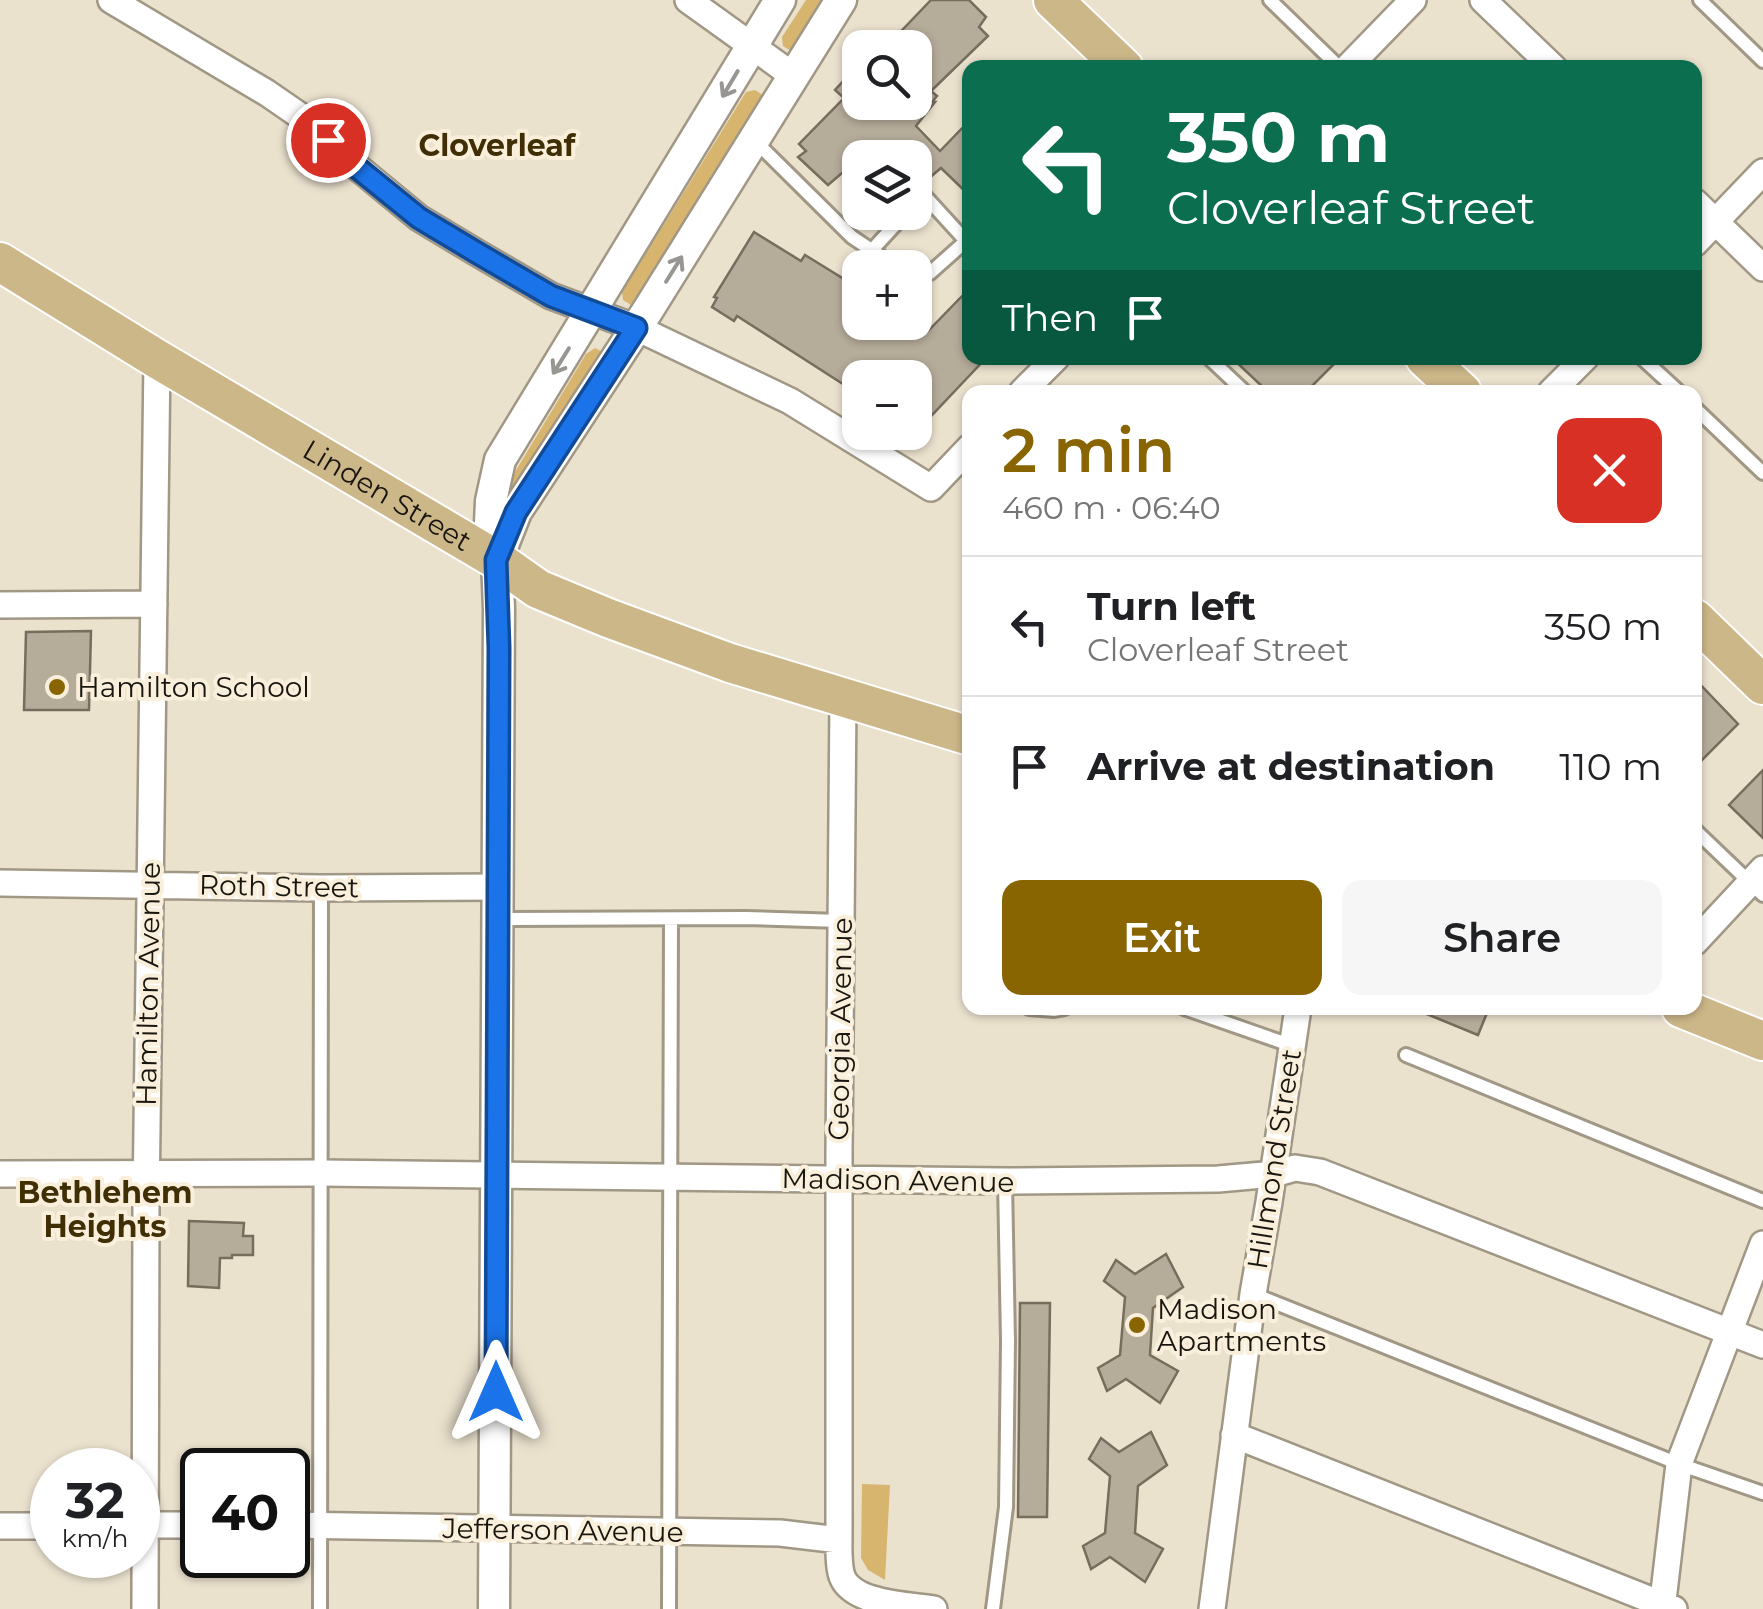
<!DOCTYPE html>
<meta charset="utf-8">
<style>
body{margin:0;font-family:Montserrat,sans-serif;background:#f6f6f6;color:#202124;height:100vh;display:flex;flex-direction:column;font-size:38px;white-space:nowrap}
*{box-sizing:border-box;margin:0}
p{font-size:32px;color:#757577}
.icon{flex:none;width:55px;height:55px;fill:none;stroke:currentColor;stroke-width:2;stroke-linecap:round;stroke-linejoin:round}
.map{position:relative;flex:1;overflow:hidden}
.details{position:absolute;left:962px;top:385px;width:740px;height:630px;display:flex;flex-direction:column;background:#fff;border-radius:20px;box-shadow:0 2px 8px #0004}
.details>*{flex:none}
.guide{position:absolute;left:962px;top:60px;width:740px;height:305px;border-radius:20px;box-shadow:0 2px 8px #0004;background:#0b6e4f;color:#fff;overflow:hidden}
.fabs{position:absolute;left:842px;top:30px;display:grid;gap:20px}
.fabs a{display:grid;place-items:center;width:90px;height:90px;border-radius:20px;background:#fff;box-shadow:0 2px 8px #0004;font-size:50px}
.speed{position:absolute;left:30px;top:1448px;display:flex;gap:20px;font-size:50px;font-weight:700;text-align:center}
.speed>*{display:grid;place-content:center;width:130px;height:130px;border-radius:50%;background:#fff;box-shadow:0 2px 8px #0004;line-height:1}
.speed small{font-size:25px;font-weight:400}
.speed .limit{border:5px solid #111;border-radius:15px;background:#fff;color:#111}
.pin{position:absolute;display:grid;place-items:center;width:85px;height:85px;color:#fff;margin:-42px;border:5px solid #fff;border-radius:50%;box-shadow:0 2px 10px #0007}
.me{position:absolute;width:110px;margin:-55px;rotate:0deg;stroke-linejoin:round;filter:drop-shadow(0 0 8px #0008)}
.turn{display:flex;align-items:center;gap:35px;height:210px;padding:0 40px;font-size:45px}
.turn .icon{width:130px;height:130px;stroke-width:2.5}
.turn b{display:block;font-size:70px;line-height:85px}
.then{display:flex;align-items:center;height:95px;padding:0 40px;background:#0003;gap:20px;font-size:38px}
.round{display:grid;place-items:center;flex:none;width:105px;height:105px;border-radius:20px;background:#f6f6f6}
.overview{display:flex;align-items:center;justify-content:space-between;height:170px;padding:0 40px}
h1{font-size:60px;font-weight:600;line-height:75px;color:#896502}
.primary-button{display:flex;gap:20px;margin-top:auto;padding:20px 40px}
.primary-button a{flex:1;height:115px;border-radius:20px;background:#896502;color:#fff;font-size:40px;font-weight:600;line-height:115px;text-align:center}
.primary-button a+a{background:#f6f6f6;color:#202124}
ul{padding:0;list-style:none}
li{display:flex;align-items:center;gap:30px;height:140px;padding:0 40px;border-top:2px solid #e0e0e0}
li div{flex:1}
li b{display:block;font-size:38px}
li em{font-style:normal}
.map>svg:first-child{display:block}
.green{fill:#d8b56e}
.building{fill:#b6ac9a;stroke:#766d5c;stroke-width:2.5}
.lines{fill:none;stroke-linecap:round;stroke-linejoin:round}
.service-casing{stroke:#a09785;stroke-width:18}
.minor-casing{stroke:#a09785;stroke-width:30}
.tertiary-casing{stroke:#a09785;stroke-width:35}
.primary-casing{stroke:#fff;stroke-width:42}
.service{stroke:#fff;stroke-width:12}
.minor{stroke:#fff;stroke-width:25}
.tertiary{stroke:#fff;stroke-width:30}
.primary{stroke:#ccb789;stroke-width:38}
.oneway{stroke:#989693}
.route-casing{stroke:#114b97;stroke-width:25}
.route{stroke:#1a73e8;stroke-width:18}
.poi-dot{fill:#896502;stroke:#f9efdb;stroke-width:4}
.labels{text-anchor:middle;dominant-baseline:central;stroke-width:8;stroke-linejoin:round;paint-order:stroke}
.street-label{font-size:28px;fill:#19160f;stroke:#f9efdb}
.poi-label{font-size:28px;fill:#19160f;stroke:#f9efdb;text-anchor:start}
.neighbourhood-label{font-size:30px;font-weight:bold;fill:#402e05;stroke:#f9efdb}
</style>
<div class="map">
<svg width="1763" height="1609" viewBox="0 0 1763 1609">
<rect width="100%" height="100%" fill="#ebe2ce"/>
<!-- green -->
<path class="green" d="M 806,0 L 829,0 L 800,47 L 791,51 L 783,46 L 782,37 Z
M 755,90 L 763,95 L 765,106 L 640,301 L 631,305 L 623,300 L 622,292 L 746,92 Z
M 595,348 L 603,352 L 604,360 L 515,506 L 501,495 L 586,354 Z
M 862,1484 L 890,1485 L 885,1580 L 868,1570 L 861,1558 Z"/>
<!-- building -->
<path class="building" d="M 931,0 L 969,0 L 986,17 L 979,27 L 988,36 L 931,91 L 937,96 L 932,102 L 935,102 L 916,126 L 940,151 L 970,120 L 970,196 L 941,168 L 915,190 L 915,158 L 860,158 L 860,192 L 842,173 L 828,185 L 798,157 L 806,151 L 799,144 L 844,98 L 835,90 L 860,63 L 860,102 L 915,102 L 915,48 L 885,48 Z
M 754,232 L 801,261 L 805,255 L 860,289 L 860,322 L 914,322 L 928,331 L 970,288 L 970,358 L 986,358 L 915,433 L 915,378 L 860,378 L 860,395 L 737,316 L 734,321 L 712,307 L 717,298 L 714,297 Z
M 1232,358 L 1340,358 L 1306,392 L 1268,392 Z
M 91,631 L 89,710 L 24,710 L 26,632 Z
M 1695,679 L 1738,724 L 1695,767 Z
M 1763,770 L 1763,838 L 1729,805 Z
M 1412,1008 L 1489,1008 L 1478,1035 Z
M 189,1221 L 244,1223 L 243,1236 L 253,1236 L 253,1255 L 232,1255 L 232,1258 L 220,1258 L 219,1288 L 188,1286 Z
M 1166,1254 L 1183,1287 L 1153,1308 L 1150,1355 L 1178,1371 L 1160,1403 L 1126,1379 L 1107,1391 L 1098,1368 L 1120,1355 L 1125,1297 L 1104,1281 L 1116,1260 L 1135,1274 Z
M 1020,1303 L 1050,1303 L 1047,1517 L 1018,1517 Z
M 1151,1432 L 1167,1465 L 1138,1486 L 1135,1533 L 1163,1549 L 1145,1582 L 1110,1557 L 1091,1569 L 1083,1546 L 1105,1533 L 1110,1476 L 1089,1459 L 1101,1438 L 1119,1452 Z"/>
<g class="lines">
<defs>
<path id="service" d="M 1270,0 L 1340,68
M 1700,0 L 1763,61
M 755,141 L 852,237 L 898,268
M 915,204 L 924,195 L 966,241 L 930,273 L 915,271
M 872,250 L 907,212
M 1209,358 L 1245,392
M 1642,358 L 1679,392
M 1695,408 L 1763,473
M 1695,830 L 1763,895
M 499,919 L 746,918 L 841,921
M 1029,1008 L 1054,1010 L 1065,1008
M 1184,1008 L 1293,1046
M 1406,1055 L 1763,1201
M 1253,1294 L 1679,1464 L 1763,1493
M 320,1609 L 321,888
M 669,1609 L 671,919
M 993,1609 L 1006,1507 L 1008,1341 L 1005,1181"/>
<path id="minor" d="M 111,0 L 267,93 L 312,124 L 345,157 L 419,218 L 479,254 L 551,296 L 637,328 L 790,401 L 931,488 L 970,447
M 688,0 L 795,77
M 1483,0 L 1554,68
M 1347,68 L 1413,0
M 1695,202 L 1763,268
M 1695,243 L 1763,172
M 1022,392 L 1056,358
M 1551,392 L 1585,358
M 0,605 L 154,604
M 843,698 L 839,1154 L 839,1532 C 839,1545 838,1560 841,1573 C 848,1604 908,1605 934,1609
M 0,883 L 321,888 L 499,887
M 1695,942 L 1763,869
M 0,1174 L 320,1173 L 1005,1181 L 1218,1179 L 1274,1174 L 1295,1168 L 1320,1172 L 1763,1345
M 1234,1435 L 1674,1609
M 138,1525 L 202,1525
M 288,1525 L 780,1533 L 839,1540
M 0,1526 L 52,1526
M 145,1609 L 146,1204 L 157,359
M 1212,1609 L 1253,1294 L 1269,1202 L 1298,1008
M 1662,1609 L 1679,1464 L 1763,1244"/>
<path id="tertiary" d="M 497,560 L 516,512 L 648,310 L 841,0
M 494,1609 L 499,609 L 497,560 L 490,523 L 491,501 L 500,460 L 780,0"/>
<g id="primary">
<path d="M 1053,0 L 1124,68"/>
<path id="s1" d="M 0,262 L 157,359 L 497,560 L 538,589 L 608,618 L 730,663 L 970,736"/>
<path d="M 1425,358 L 1462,392"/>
<path d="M 1695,619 L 1763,685"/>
<path d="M 1681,1008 L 1763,1041"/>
</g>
</defs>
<!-- service casing -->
<use href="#service" class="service-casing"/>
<!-- minor casing -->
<use href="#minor" class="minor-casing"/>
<!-- tertiary casing -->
<use href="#tertiary" class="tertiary-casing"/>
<!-- primary casing -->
<use href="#primary" class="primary-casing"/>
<!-- service -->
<use href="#service" class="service"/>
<!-- minor -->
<use href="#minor" class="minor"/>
<!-- tertiary -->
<use href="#tertiary" class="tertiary"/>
<!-- primary -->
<use href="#primary" class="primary"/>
</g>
<!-- one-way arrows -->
<defs><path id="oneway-shaft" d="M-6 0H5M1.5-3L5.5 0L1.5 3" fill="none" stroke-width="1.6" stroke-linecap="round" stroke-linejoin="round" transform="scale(2.5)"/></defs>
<g class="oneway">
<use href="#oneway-shaft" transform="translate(730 84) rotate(121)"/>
<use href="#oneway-shaft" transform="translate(674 269) rotate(-58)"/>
<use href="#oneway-shaft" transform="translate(561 361) rotate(122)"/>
</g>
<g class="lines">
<defs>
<path id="route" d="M 328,140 L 344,157 L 419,218 L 479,254 L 551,296 L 636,328 L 516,512 L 496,560 L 499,648 L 496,1392"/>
</defs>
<!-- route casing -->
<use href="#route" class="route-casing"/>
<!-- route -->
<use href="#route" class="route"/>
</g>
<!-- markers -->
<g class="poi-dot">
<circle cx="57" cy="687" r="10"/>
<circle cx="1137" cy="1325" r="10"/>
</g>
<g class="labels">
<!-- street labels -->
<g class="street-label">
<text stroke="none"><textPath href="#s1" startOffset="452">Linden Street</textPath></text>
<text transform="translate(279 886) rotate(1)">Roth Street</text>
<text transform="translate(148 984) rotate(-89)">Hamilton Avenue</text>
<text transform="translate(840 1029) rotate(-89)">Georgia Avenue</text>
<text transform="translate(1274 1159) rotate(-81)">Hillmond Street</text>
<text transform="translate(898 1180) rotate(1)">Madison Avenue</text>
<text transform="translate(563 1530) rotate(1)">Jefferson Avenue</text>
</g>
<!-- poi labels -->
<g class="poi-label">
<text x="77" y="687">Hamilton School</text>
<text x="1157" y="1309">Madison<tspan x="1157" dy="32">Apartments</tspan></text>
</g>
<!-- neighbourhood labels -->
<g class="neighbourhood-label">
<text x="497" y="145">Cloverleaf</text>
<text x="105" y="1192">Bethlehem<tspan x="105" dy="34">Heights</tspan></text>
</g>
</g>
</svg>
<div class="fabs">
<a><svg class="icon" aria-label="search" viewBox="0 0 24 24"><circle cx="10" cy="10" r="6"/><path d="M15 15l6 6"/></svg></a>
<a><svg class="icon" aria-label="layers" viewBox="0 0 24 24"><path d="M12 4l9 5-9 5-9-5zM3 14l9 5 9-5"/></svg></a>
<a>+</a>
<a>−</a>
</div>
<div class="speed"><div>32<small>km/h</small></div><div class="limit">40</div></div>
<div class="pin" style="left:328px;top:140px;background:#d93025"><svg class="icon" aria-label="arrive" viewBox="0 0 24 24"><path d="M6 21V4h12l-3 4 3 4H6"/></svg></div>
<svg class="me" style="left:496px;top:1392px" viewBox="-20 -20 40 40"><path d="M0-17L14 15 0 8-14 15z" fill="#1a73e8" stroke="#fff" stroke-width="4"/></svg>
<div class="guide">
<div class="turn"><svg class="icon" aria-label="left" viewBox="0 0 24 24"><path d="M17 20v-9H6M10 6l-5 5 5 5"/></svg><div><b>350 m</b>Cloverleaf Street</div></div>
<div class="then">Then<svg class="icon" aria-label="arrive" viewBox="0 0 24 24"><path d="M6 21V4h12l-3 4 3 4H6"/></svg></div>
</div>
<section class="details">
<div class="overview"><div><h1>2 min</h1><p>460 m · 06:40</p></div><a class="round" style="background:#d93025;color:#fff"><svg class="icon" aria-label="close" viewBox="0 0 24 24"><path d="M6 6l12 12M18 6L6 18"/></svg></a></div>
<ul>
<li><svg class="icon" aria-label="left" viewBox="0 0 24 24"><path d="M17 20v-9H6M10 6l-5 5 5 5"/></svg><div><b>Turn left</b><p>Cloverleaf Street</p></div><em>350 m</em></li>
<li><svg class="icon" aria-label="arrive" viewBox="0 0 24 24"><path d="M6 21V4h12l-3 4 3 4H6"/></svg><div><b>Arrive at destination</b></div><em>110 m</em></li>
</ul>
<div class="primary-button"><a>Exit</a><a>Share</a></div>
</section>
</div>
